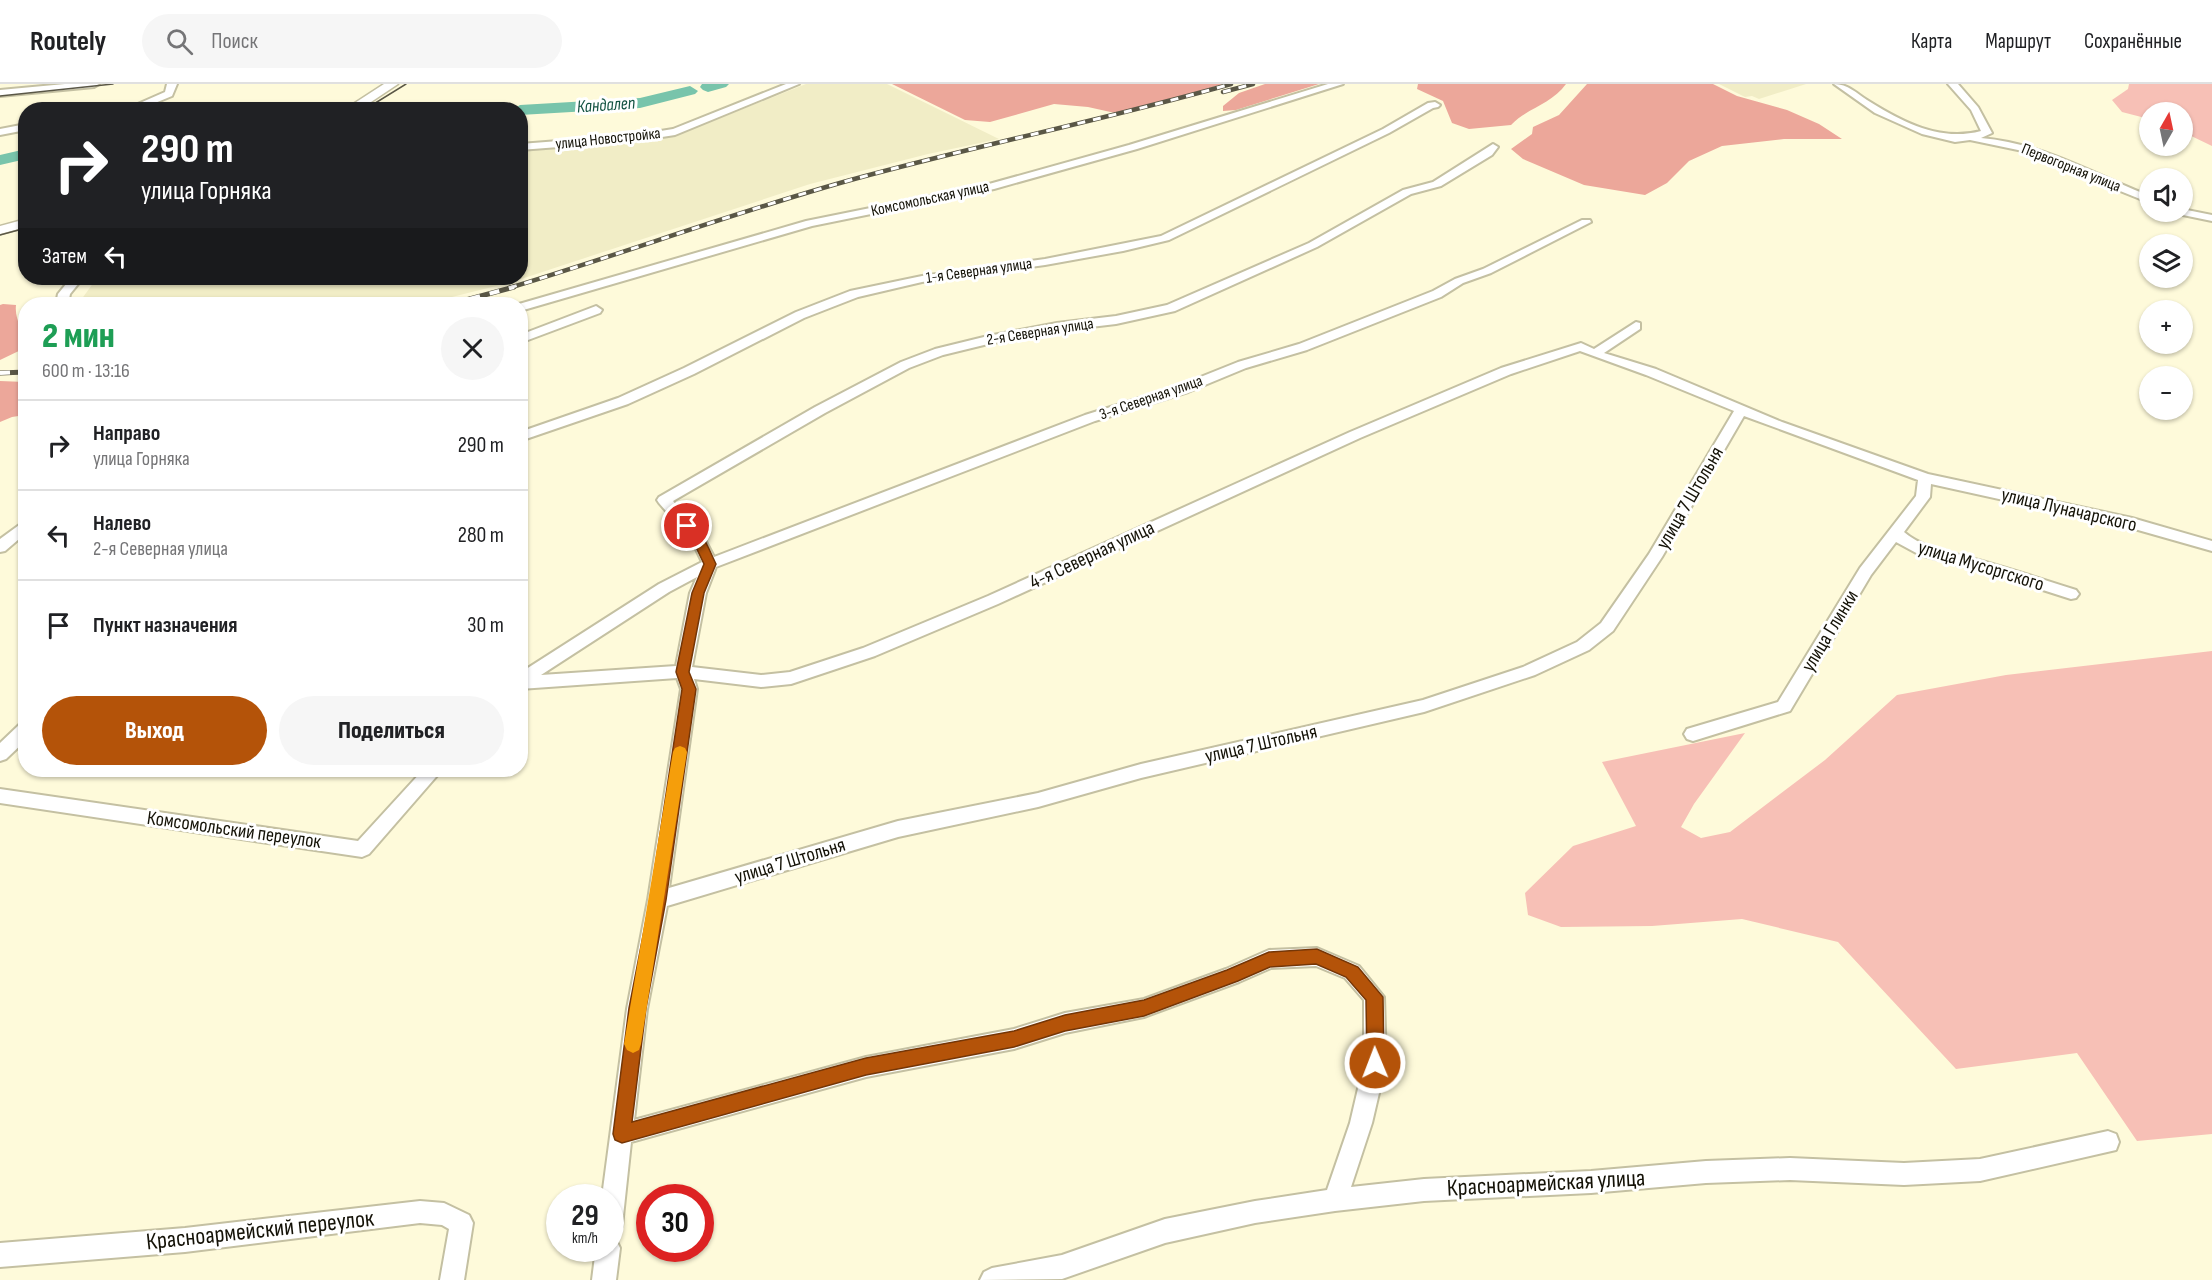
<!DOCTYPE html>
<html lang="ru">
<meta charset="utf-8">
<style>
body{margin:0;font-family:"Sofia Sans Condensed",sans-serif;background:#f6f6f6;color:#202124;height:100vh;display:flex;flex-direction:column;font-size:22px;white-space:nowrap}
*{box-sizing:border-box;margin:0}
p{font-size:20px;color:#757577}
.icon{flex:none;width:33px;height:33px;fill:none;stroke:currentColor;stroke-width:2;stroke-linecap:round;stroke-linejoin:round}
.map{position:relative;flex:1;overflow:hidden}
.details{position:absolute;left:18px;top:213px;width:510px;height:480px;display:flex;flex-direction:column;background:#fff;border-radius:24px;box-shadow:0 2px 4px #0004}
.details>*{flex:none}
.guide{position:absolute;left:18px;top:18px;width:510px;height:183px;border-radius:24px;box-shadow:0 2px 4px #0004;background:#202124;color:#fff;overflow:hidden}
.needle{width:39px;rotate:9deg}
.controls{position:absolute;left:2139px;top:18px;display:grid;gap:12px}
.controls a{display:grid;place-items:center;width:54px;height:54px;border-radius:50%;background:#fff;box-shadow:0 2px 4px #0004;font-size:30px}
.speed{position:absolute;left:546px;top:1100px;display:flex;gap:12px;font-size:30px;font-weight:700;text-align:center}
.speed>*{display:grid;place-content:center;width:78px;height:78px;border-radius:50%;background:#fff;box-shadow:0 2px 4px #0004;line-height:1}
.speed small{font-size:15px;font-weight:400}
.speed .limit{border:9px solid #d22;background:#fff;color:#111}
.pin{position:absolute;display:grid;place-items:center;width:51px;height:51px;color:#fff;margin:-26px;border:3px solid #fff;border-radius:50%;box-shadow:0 2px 6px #0007}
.me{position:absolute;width:66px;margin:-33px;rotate:359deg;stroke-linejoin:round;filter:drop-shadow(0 0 4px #0008)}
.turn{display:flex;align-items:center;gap:21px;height:126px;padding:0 24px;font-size:27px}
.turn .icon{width:78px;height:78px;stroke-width:2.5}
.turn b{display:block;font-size:42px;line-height:51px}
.then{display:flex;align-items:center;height:57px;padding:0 24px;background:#0003;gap:12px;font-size:22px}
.round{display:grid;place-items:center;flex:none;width:63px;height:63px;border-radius:32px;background:#f6f6f6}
.headline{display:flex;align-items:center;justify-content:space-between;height:102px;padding:0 24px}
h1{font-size:36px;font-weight:800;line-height:45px;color:#1e9e55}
.button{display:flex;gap:12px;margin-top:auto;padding:12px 24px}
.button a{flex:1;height:69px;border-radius:36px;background:#b45309;color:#fff;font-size:24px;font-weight:800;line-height:69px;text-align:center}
.button a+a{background:#f6f6f6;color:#202124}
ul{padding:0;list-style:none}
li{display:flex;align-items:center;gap:18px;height:90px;padding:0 24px;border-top:2px solid #e0e0e0}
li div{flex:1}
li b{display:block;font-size:22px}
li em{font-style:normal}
header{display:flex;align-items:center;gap:36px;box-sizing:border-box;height:84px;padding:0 30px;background:#fff;border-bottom:2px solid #e0e0e0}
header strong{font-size:28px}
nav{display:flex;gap:33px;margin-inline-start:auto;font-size:21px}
.search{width:420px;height:54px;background:#f6f6f6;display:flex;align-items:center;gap:15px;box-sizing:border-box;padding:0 21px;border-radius:33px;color:#757577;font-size:22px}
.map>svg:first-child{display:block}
.built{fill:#f1edc6}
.green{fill:#f7c0b6}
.forest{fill:#eca79a}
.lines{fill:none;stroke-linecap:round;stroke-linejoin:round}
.river{fill:#78c4ab;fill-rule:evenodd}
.minor-casing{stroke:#c4c0a2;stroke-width:4}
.major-casing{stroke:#c4c0a2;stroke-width:3}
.minor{fill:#fff;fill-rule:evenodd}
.major{fill:#fff;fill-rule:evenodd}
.tram{stroke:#5a5746;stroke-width:1.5}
.rail-far1-casing{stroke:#5a5746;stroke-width:4.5}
.rail-casing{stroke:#5a5746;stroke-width:5}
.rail-far1{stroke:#fff;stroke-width:3;stroke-dasharray:8;stroke-linecap:butt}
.rail{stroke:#fff;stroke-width:4;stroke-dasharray:10;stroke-linecap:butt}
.route{fill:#b45309;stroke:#753606;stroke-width:1.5}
.slow{fill:#f59e0b}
.labels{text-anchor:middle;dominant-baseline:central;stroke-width:6;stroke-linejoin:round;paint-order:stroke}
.far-street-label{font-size:16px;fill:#141207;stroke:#fff}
.far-water-label{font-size:18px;font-style:italic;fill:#145342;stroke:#fff}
.street-label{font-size:20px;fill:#141207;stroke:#fff}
.near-street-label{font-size:24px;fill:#141207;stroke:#fff}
</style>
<header>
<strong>Routely</strong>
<div class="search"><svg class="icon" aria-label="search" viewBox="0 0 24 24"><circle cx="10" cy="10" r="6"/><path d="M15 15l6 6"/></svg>Поиск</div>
<nav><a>Карта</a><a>Маршрут</a><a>Сохранённые</a></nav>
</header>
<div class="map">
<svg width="2212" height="1196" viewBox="0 0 2212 1196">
<rect width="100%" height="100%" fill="#fefada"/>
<!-- built -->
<path class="built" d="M 806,0 L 887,0 L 999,55 L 928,70 L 810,100 L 512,198 L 424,220 L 78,220 L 97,194 L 520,194 L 521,65 L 644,56 L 682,49 Z
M 1719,0 L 1806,0 L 1759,15 L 1752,12 L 1745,13 Z"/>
<!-- green -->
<path class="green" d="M 2129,0 L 2212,0 L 2212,62 L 2183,48 L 2182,28 L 2150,28 L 2149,35 L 2122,28 L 2112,16 L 2128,5 Z
M 2212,567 L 2212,1050 L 2137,1057 L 2077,969 L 1956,985 L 1838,858 L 1742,835 L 1652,842 L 1561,843 L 1528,831 L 1525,809 L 1573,762 L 1636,742 L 1602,678 L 1745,649 L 1694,720 L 1681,743 L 1701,754 L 1730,748 L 1825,676 L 1897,611 L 2006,591 Z"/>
<!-- forest -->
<path class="forest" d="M 892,0 L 1223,0 L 1157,20 L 1115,29 L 1088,23 L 1054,20 L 990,38 L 965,36 Z
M 1265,0 L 1319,0 L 1236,26 L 1223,27 L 1223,22 L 1239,9 Z
M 1418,0 L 1566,0 C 1552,20 1527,24 1511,41 L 1469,45 L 1452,39 L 1443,17 L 1417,5 Z
M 1587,0 L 1713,0 L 1737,12 L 1787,26 L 1819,40 L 1842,55 L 1784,55 L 1722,62 L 1689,77 L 1667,99 L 1645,111 L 1584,101 L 1523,75 L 1511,65 L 1532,50 L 1533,43 L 1559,31 Z
M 3,220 L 16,221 C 14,238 26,248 25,264 L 0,276 L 0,221 Z
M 0,297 L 25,298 L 25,331 L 12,333 L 0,338 Z"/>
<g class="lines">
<!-- river -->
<path class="river" d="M 702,0 L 729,0 L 726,3 L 708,8 L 703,6 L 700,3 Z
M 690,2 L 698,7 L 695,10 L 640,24 L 520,31 L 520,26 L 512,26 L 520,21 L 640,14 Z
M 26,65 L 26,75 L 0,81 L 0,71 Z"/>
<defs>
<path id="minor" d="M 65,0 L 99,0 L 94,3 L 0,12 L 0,6 Z
M 167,0 L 177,0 L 172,12 L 138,26 L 124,26 L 165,8 Z
M 786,0 L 799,0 L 675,51 L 636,57 L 520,66 L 520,60 L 636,51 L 673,45 Z
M 1328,0 L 1343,0 L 1137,65 L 994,105 L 812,142 L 520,227 L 519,220 L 806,137 L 989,100 L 1129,61 Z
M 1834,0 C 1848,0 1856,9 1867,16 C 1902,38 1940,58 1981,47 L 1971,26 L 1948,0 L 1958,0 L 1978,23 L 1992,49 L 1981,54 C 2042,59 2093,90 2150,112 L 2150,119 L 2018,66 L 1970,56 L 1955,58 L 1922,50 L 1875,29 Z
M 1435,18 L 1440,21 L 1438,23 L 1433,24 L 1389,49 L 1169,156 L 1123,167 L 1045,181 L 922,198 L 858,213 L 804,234 L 694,290 L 628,320 L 520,357 L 520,348 L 618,314 L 684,284 L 796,228 L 850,207 L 922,192 L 1045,175 L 1161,152 L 1383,45 L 1428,19 Z
M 26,40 L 26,46 L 0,51 L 0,45 Z
M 1493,60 L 1498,63 L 1492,71 L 1441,102 L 1411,110 L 1317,163 L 1175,227 L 1116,240 L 1057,247 L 988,260 L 943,271 L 909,284 L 825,329 L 673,417 L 703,452 L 714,473 L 1085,331 L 1178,302 L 1238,278 L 1299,260 L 1433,207 L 1455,195 L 1483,185 L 1582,136 L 1590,136 L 1591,138 L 1491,189 L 1463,199 L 1441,213 L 1307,266 L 1246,284 L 1188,308 L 1095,337 L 716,483 L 706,509 L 692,583 L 761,591 L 790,588 L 863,564 L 988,512 L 1350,348 L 1501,284 L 1581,259 L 1594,265 L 1636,238 L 1640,239 L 1640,245 L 1604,269 L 1656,285 L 1782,338 L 1928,390 L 2132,434 L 2212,457 L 2212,467 L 2131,444 L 1931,400 L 1930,413 L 1904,448 C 1925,466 1956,469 1982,477 C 2014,486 2045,496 2076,506 L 2079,510 L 2076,514 L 2071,515 L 1983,487 L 1920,471 L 1896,458 L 1871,491 L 1790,627 L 1693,657 L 1687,655 L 1684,650 L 1687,645 L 1778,618 L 1860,484 L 1916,412 L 1918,396 L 1744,332 L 1662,473 L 1613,547 L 1589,566 L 1535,591 L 1424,628 L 1141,694 L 1038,723 L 898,753 L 667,822 L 647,925 L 634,1036 L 866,973 L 1014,945 L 1065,929 L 1144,915 L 1226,885 L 1269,866 L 1317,864 L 1359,882 L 1384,913 L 1386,979 L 1372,1039 L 1351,1103 L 1424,1095 L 1591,1087 L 1706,1077 L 1790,1074 L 1904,1079 L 1980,1075 L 2108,1047 L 2116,1050 L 2119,1058 L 2116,1066 L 1980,1097 L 1904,1101 L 1790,1096 L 1706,1099 L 1591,1109 L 1424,1117 L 1335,1127 L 1255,1139 L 1165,1159 L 1062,1195 L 980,1196 L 984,1188 L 992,1184 L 1062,1171 L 1165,1135 L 1255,1117 L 1327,1106 L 1350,1039 L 1364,979 L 1364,916 L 1345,894 L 1316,882 L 1271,884 L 1239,898 L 1144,933 L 1065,949 L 1014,965 L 866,993 L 631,1058 L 622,1142 L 618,1150 L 610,1153 L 610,1113 L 602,1113 L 627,925 L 648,816 L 681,605 L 677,594 L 520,605 L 520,589 L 659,500 L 702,478 L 692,457 L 659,419 L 657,416 L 659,413 L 815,323 L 901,278 L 935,265 L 988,252 L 1057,239 L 1116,232 L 1167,221 L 1309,159 L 1403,106 L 1433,98 ZM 1580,267 L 1646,291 L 1734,327 L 1649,470 L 1601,539 L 1577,558 L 1523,583 L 1423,616 L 1141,680 L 1038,709 L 898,737 L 669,804 L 697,605 L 694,595 L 761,603 L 791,600 L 875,572 L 998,520 L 1360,354 L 1511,290 ZM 697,493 L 690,509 L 676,582 L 541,591 L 669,508 Z
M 2182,125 L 2212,131 L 2212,137 L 2178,130 L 2177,128 L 2182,128 Z
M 71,194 L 83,194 L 70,210 L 68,220 L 56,220 L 58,210 Z
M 596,222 L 602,226 L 600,229 L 520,259 L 520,251 Z
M 26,436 L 26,449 L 5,467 L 0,468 L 0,455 Z
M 26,639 L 26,656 L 6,675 L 0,677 L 0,659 L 20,640 Z
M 423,686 L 442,686 L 369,770 L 362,773 L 0,719 L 0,705 L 358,757 Z
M 420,1117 L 444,1119 L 469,1131 L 473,1139 L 464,1196 L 440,1196 L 449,1145 L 442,1141 L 420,1139 L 185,1168 L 0,1183 L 0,1159 L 185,1144 Z
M 610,1153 L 616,1156 L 620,1164 L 616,1196 L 592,1196 L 596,1164 L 610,1164 Z"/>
<path id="major" d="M 384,0 L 398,0 L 359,26 L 344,26 Z
M 26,135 L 26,143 L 0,150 L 0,142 Z"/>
</defs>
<!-- minor casing -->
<use href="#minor" class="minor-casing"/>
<!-- major casing -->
<use href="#major" class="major-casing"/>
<!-- minor -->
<use href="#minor" class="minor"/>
<!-- major -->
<use href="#major" class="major"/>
<!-- tram -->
<path class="tram" d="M 0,12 L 113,0
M 364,26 L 406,0
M 0,151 L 26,144"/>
<defs>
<path id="rail-far1" d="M 1223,8 L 1253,0
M 509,204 C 622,170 733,129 847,97 C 974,62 1104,36 1231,0"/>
<path id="rail" d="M 451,220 L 514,203
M 0,289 L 26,288"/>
</defs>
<!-- rail-far1 casing -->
<use href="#rail-far1" class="rail-far1-casing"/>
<!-- rail casing -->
<use href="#rail" class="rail-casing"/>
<!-- rail-far1 -->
<use href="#rail-far1" class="rail-far1"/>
<!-- rail -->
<use href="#rail" class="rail"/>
</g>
<!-- route -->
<path class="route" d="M 687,438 C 702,444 709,466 716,480 L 704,509 L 689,588 L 696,605 L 666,816 L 646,924 L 632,1038 L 866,974 L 1014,947 L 1065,931 L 1144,916 L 1227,886 L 1269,868 L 1317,865 L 1358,883 L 1383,913 L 1384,979 L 1382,985 L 1375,987 L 1369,985 L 1367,979 L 1366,916 L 1346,893 L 1316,880 L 1270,883 L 1238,897 L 1144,932 L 1065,947 L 1014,963 L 866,991 L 622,1059 L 615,1056 L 613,1050 L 629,924 L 650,816 L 682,605 L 676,588 L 692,509 L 704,480 L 693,457 L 681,442 Z"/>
<!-- slow -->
<path class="slow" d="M 680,662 L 685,664 L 687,668 L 641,960 L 639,966 L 633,969 L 627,966 L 624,960 L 673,668 L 675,664 Z"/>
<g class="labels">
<!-- far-street labels -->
<g class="far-street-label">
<text transform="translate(608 55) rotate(-6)">улица Новостройка</text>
<text transform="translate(2071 84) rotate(22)">Первогорная улица</text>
<text transform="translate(930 115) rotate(-12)">Комсомольская улица</text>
<text transform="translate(979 187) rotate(-8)">1-я Северная улица</text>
<text transform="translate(1040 248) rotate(-9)">2-я Северная улица</text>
<text transform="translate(1151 314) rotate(-19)">3-я Северная улица</text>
</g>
<!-- far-water labels -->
<g class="far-water-label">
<text transform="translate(606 21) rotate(-4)">Кандалеп</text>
</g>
<!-- street labels -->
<g class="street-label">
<text transform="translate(1690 414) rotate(-60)">улица 7 Штольня</text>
<text transform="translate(2069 426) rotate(13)">улица Луначарского</text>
<text transform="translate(1092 471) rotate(-25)">4-я Северная улица</text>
<text transform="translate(1981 482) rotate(17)">улица Мусоргского</text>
<text transform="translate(1830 547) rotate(-59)">улица Глинки</text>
<text transform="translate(1261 660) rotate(-13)">улица 7 Штольня</text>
<text transform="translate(234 746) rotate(8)">Комсомольский переулок</text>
<text transform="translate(790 777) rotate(-17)">улица 7 Штольня</text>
</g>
<!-- near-street labels -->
<g class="near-street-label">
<text transform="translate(1546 1099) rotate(-3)">Красноармейская улица</text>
<text transform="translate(260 1146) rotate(-6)">Красноармейский переулок</text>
</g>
</g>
</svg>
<div class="controls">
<a><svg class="needle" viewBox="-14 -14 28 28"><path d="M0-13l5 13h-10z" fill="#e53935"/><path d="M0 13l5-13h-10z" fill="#757577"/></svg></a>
<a><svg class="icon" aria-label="sound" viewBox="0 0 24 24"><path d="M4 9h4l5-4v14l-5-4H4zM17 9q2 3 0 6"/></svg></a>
<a><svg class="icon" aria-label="layers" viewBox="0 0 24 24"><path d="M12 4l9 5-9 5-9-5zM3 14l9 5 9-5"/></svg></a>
<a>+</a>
<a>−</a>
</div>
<div class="speed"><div>29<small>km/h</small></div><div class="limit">30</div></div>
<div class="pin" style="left:687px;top:442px;background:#d93025"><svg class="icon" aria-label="arrive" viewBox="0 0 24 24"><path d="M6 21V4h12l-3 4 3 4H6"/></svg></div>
<svg class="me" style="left:1375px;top:979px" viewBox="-20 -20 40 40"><circle r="17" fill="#b45309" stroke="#fff" stroke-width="3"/><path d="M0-11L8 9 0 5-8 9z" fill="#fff"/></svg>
<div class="guide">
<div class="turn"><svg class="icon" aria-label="right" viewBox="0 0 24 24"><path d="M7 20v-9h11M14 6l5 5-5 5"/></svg><div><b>290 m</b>улица Горняка</div></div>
<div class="then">Затем<svg class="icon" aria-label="left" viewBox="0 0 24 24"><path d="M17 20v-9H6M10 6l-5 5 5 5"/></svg></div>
</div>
<section class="details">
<div class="headline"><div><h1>2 мин</h1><p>600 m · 13:16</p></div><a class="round"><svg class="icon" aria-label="close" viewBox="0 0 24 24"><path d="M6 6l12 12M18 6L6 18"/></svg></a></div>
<ul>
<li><svg class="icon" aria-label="right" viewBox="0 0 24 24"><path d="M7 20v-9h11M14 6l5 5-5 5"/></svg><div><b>Направо</b><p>улица Горняка</p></div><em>290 m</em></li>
<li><svg class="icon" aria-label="left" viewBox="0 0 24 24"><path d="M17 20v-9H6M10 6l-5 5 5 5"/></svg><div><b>Налево</b><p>2-я Северная улица</p></div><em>280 m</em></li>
<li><svg class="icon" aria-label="arrive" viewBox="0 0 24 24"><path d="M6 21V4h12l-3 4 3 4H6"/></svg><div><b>Пункт назначения</b></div><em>30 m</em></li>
</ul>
<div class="button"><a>Выход</a><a>Поделиться</a></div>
</section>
</div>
